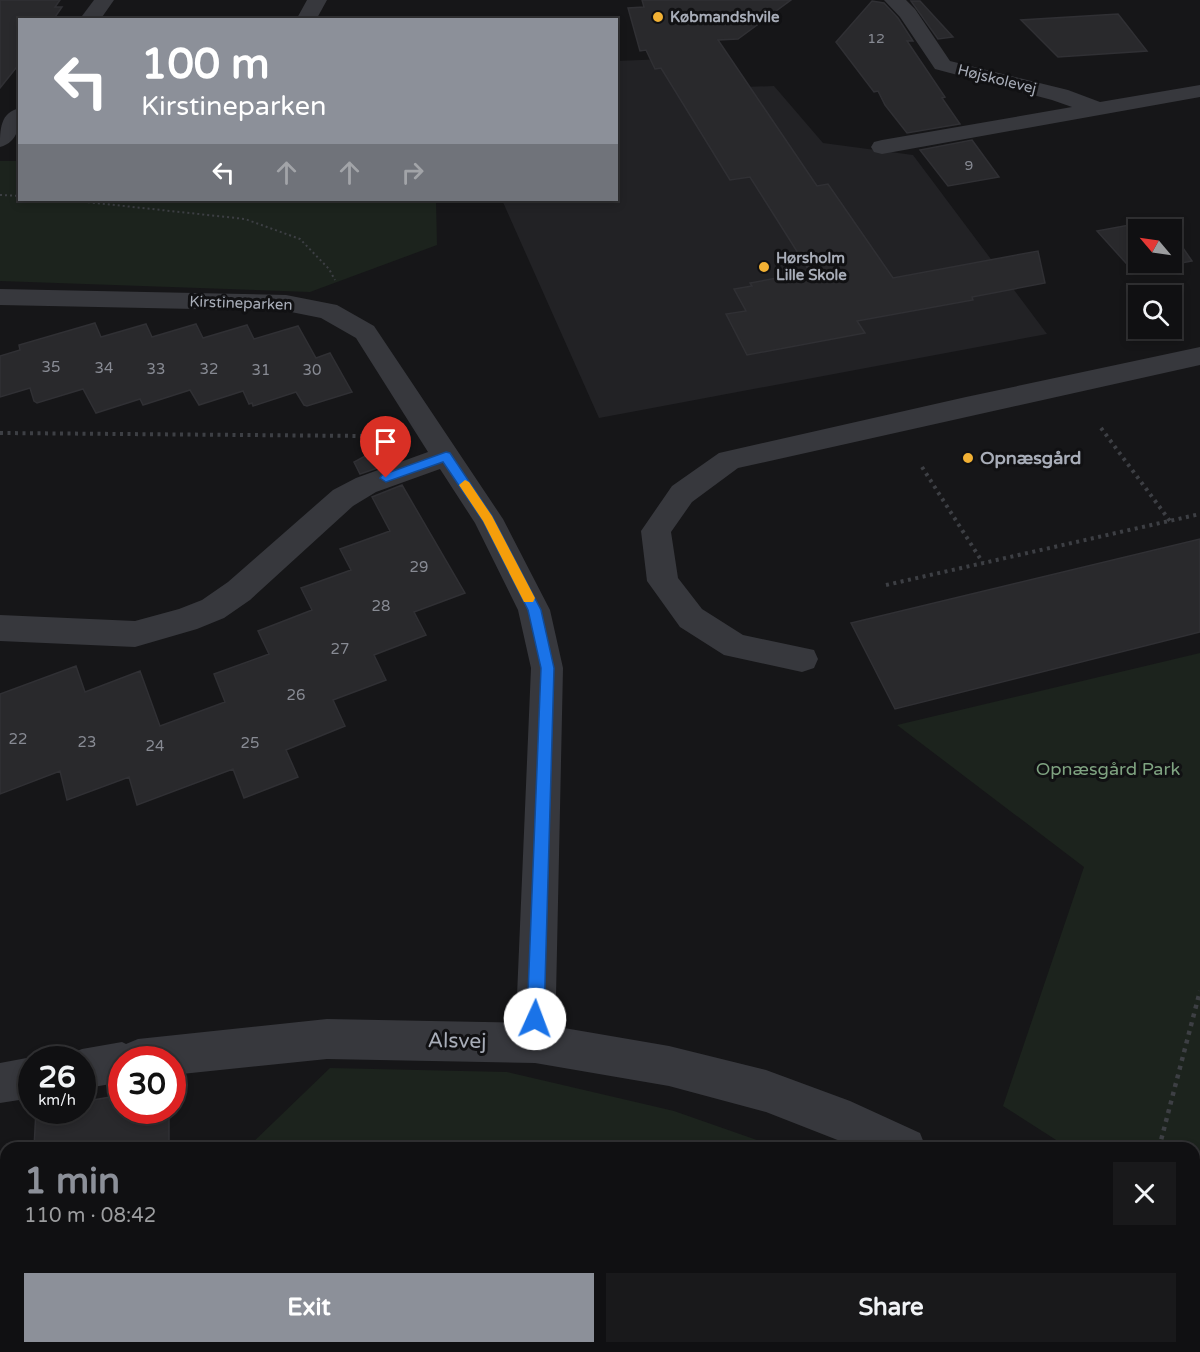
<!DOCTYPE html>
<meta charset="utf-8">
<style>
body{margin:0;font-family:"Varela Round",sans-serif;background:#19191b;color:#f1f3f6;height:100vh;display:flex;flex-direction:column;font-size:22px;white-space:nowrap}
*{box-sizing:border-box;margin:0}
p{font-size:20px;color:#9c9d9f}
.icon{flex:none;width:33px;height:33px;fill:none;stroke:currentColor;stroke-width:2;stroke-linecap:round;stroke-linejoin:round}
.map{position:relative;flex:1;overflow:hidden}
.side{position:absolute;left:0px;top:1142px;width:1200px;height:212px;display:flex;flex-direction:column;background:#101012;border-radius:18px 18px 0 0;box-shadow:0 3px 9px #0003,0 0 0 2px #303032}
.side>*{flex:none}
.hud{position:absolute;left:18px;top:18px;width:600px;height:183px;border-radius:0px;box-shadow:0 3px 9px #0003,0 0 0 2px #303032;background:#8c9099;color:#fff;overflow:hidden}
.needle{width:39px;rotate:299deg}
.controls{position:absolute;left:1128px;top:219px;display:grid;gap:12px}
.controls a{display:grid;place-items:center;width:54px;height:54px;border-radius:0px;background:#101012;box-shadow:0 3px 9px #0003,0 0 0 2px #303032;font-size:30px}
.speed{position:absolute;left:18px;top:1046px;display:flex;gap:12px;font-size:30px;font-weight:700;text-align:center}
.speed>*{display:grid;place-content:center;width:78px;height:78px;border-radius:50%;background:#101012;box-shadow:0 3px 9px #0003,0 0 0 2px #303032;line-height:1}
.speed small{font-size:15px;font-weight:400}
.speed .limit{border:9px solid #d22;background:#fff;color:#111}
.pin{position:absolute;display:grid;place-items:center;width:51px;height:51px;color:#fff;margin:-62px -26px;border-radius:50% 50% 50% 0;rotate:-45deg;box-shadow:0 0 6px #0007}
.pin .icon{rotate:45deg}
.me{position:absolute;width:66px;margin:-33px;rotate:2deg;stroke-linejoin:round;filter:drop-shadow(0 0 4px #0008)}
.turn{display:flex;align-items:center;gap:21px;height:126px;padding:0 24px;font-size:27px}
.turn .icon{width:78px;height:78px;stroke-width:2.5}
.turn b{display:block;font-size:42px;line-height:51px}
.lanes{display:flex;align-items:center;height:57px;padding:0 24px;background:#0003;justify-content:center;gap:30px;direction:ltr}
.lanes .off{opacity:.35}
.round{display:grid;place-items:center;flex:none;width:63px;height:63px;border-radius:0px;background:#19191b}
.headline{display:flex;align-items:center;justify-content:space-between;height:102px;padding:0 24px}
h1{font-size:36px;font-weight:700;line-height:45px;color:#8c9099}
.action{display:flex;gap:12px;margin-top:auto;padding:12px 24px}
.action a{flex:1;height:69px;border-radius:0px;background:#8c9099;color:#fff;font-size:24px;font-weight:700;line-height:69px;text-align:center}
.action a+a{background:#19191b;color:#f1f3f6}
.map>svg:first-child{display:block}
.built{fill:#222225}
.green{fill:#1c231d}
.water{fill:#2c353c}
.building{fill:#29292c;stroke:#303034;stroke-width:1.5}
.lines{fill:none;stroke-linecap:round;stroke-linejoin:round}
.path-far2{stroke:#3d3f44;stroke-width:2;stroke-dasharray:2 3;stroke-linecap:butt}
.path-far1{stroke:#3d3f44;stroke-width:4;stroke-dasharray:3 4.5;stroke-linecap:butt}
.path{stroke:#3d3f44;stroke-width:4.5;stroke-dasharray:4 5;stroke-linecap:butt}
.minor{fill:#37383d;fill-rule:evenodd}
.tertiary{fill:#37383d;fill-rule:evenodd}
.route{fill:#1a73e8;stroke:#114b97;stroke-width:1.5}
.slow{fill:#f59e0b}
.poi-dot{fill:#f2b134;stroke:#111113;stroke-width:2}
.labels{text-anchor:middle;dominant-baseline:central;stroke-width:6;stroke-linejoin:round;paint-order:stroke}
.far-number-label{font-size:14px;fill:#888b94}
.far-poi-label{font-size:15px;font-weight:bold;fill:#a8adb8;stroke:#111113;text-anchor:start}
.far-street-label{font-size:15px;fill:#a8adb8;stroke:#111113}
.number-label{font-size:15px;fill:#888b94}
.poi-label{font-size:18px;font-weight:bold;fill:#a8adb8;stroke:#111113;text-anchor:start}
.park-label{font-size:18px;fill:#7fa381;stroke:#111113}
.near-street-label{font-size:21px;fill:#a8adb8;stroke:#111113}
</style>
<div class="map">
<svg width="1200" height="1352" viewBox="0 0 1200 1352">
<rect width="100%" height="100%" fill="#161618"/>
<!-- built -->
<path class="built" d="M 689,58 L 691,89 L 774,86 L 823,143 L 913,155 L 1047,334 L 599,418 L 502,200 L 616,200 L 617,61 Z"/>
<!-- green -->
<path class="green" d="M 0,161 L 19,161 L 20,200 L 436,200 L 437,245 L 310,292 L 0,281 Z
M 1200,653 L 1200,1232 L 1194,1229 L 1194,1148 L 1067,1147 L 1003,1106 L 1084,867 L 897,725 Z
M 330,1068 L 507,1072 L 674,1111 L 777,1147 L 248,1147 Z
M 184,1347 L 957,1347 L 926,1352 L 184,1352 Z"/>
<!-- water -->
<path class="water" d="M 97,1347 L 184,1347 L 184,1352 L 102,1352 Z
M 957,1347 L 1015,1347 L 1024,1352 L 926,1352 Z"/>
<!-- building -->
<path class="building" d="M 0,0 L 60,0 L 55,7 L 62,7 L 53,20 L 20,20 L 20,63 L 0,88 Z
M 642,0 L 791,0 L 738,39 L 718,40 L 817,186 L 828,184 L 893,278 L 1038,251 L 1045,283 L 972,297 L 973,300 L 857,321 L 865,333 L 747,355 L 726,314 L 746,311 L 734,289 L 752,286 L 750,283 L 810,272 L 750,177 L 730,180 L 661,68 L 655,69 L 646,50 L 640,51 L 628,8 L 644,7 Z
M 872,1 L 884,3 L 898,18 L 913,41 L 907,41 L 945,97 L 942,98 L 960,124 L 907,133 L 885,105 L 878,91 L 874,92 L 836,42 Z
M 911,1 L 920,1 L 953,37 L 938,39 Z
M 1118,14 L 1147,51 L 1058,57 L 1021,20 Z
M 972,140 L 999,177 L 948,186 L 920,150 Z
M 1162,219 L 1169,230 L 1138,230 L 1138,262 L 1172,262 L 1172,232 L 1192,261 L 1134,272 L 1097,231 Z
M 95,323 L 101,337 L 146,324 L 152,337 L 196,324 L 203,338 L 247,325 L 254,339 L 298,326 L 316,358 L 330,353 L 352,392 L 307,406 L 304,405 L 296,392 L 253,406 L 252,403 L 249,404 L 243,391 L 199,405 L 190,390 L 143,405 L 140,399 L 96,413 L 83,389 L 37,403 L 34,401 L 30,388 L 0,397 L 0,356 L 20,350 L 19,345 Z
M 380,448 L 389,464 L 360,474 L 354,462 Z
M 402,485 L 465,593 L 414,612 L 426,635 L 374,655 L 386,680 L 333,700 L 345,726 L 286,750 L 298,777 L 244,798 L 233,769 L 137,805 L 129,777 L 67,800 L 60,771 L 0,794 L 0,694 L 76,666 L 85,692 L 140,671 L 160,726 L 225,702 L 214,674 L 269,654 L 258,631 L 312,610 L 301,588 L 351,570 L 340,549 L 390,531 L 372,497 Z
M 1200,539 L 1200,632 L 895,709 L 851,623 Z
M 122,1095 L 122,1110 L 169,1110 L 169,1148 L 34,1148 L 36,1110 L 82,1110 L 82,1102 Z"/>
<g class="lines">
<!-- path-far2 -->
<path class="path-far2" d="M 0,195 L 20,196
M 68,200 L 245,219 L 300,239 L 329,269 L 335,280"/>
<!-- path-far1 -->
<path class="path-far1" d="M 1101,428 L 1170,521
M 0,433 L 365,436
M 922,467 L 983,563
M 886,585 L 1200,514"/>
<!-- path -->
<path class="path" d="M 1159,1148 L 1200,991"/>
<!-- minor -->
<path class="minor" d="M 94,0 L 114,0 L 100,20 L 79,20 Z
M 307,0 L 327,0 L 316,20 L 296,20 Z
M 884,0 L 906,0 L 915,9 L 950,61 L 1068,90 L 1100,102 L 1200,85 L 1200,97 L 882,154 L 874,152 L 871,147 L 874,142 L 882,140 L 1072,107 L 1052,100 L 935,69 L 900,17 Z
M 20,108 C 20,124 19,142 0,147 C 0,130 0,112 20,108 Z
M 0,289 L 286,295 L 337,305 L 374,326 L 503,519 L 550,610 L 563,668 L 555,1043 L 549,1057 L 535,1063 L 521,1057 L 515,1043 L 531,668 L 518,610 L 475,523 L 440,469 L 376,492 L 353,506 L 250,600 L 224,618 L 197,629 L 135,647 L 0,641 L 0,615 L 135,621 L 179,609 L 202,600 L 228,582 L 333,490 L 356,478 L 428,452 L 356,338 L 321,318 L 286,311 L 0,305 Z
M 1200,347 L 1200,365 L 738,468 L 692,502 L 671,532 L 678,578 L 702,609 L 743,635 L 814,650 L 818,659 L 814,668 L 802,672 L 724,655 L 680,627 L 647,581 L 641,531 L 672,486 L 719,453 L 966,397 Z"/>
<!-- tertiary -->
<path class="tertiary" d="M 327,1019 L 535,1023 L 669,1046 L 766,1070 L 850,1101 L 920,1133 L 926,1148 L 858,1148 L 766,1112 L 669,1086 L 535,1063 L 327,1059 L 172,1075 L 172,1059 L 122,1059 L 122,1082 L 82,1089 L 82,1059 L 66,1059 L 68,1055 L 82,1049 L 122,1042 L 126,1044 L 138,1039 Z
M 32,1057 L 38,1059 L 32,1059 L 32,1098 L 0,1103 L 0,1063 Z
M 1194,1288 L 1200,1291 L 1200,1338 L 1194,1335 Z"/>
</g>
<!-- route -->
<path class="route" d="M 446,452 L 450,453 L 492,516 L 541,610 L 554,668 L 544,1019 L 541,1025 L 535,1027 L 530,1025 L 527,1019 L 541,668 L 528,610 L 483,521 L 443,462 L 386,482 L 380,478 L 382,475 Z"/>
<!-- slow -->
<path class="slow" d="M 465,480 L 469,482 L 492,516 L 535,598 L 533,602 L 524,602 L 483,521 L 459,485 Z"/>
<!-- markers -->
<g class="poi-dot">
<circle cx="658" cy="17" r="6"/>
<circle cx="764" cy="267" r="6"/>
<circle cx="968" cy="458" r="6"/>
</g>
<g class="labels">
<!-- far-number labels -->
<g class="far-number-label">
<text x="876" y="38">12</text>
<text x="969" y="165">9</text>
</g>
<!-- far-poi labels -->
<g class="far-poi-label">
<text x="670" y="17">Købmandshvile</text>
<text x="776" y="258">Hørsholm<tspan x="776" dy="17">Lille Skole</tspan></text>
</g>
<!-- far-street labels -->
<g class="far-street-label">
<text transform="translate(997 79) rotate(14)">Højskolevej</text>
<text transform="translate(241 303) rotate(2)">Kirstineparken</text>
</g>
<!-- number labels -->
<g class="number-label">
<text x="51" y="367">35</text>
<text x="104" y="368">34</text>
<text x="156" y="369">33</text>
<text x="209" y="369">32</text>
<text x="261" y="370">31</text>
<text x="312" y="370">30</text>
<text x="419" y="567">29</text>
<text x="381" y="606">28</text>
<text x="340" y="649">27</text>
<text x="296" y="695">26</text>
<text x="18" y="739">22</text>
<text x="87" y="742">23</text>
<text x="250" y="743">25</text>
<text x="155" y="746">24</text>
</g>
<!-- poi labels -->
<g class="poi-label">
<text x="980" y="458">Opnæsgård</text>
</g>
<!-- park labels -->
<g class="park-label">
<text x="1108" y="769">Opnæsgård Park</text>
</g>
<!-- near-street labels -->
<g class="near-street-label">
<text transform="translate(457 1041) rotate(1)">Alsvej</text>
</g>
</g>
</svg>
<div class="controls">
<a><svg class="needle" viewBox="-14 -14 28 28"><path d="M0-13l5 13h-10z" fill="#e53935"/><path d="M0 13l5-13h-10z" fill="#9c9d9f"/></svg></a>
<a><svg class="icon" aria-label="search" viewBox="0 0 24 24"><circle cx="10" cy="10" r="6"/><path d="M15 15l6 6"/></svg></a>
</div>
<div class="speed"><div>26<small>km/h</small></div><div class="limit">30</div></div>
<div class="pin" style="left:386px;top:478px;background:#d93025"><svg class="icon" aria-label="arrive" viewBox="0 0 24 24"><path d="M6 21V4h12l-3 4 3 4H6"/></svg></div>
<svg class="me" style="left:535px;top:1019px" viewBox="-20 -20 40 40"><circle r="19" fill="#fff"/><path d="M0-13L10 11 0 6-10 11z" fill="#1a73e8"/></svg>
<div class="hud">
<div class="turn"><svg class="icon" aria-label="left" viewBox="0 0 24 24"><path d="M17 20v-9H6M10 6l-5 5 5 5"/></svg><div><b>100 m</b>Kirstineparken</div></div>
<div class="lanes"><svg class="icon" aria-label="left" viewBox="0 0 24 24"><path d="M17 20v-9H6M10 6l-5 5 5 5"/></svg><svg class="icon off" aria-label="ahead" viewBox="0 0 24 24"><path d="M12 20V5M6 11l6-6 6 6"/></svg><svg class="icon off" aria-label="ahead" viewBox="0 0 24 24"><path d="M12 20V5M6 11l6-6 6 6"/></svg><svg class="icon off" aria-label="right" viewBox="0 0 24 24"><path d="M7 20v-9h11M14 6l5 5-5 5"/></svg></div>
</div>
<section class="side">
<div class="headline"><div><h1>1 min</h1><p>110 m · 08:42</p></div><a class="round"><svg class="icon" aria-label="close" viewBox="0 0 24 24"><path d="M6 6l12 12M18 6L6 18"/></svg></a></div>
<div class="action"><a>Exit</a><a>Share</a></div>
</section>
</div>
